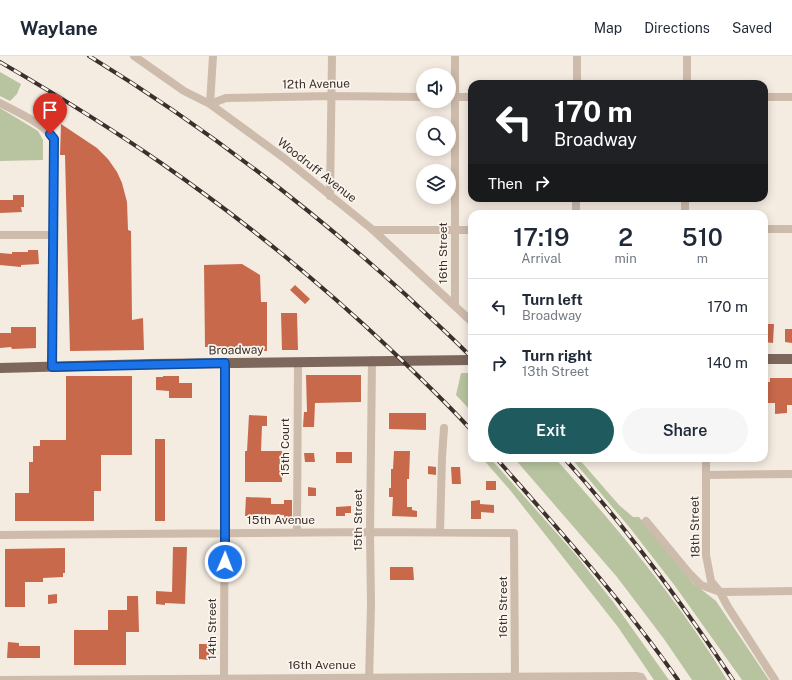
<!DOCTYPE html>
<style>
body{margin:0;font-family:"Public Sans",sans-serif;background:#f6f6f7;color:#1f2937;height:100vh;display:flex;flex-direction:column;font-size:15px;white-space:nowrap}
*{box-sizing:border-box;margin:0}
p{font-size:13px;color:#747a83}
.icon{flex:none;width:22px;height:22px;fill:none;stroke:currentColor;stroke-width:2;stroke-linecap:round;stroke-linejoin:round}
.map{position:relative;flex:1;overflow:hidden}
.sheet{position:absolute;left:468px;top:154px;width:300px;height:252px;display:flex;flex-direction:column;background:#fff;border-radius:12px;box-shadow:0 2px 10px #0003}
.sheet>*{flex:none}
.banner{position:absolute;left:468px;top:24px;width:300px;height:122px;border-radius:12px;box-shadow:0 2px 10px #0003;background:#202124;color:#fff;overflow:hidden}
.tools{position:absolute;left:416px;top:12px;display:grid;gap:8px}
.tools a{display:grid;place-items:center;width:40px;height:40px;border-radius:50%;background:#fff;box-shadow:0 2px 10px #0003;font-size:20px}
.pin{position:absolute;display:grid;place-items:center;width:34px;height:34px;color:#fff;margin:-41px -17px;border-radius:50% 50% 50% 0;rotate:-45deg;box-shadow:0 0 4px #0007}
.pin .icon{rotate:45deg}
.me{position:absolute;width:44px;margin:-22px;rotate:1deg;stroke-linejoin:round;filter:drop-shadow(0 0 3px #0008)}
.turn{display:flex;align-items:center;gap:14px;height:84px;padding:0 20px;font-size:18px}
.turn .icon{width:52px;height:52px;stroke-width:2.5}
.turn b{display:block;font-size:28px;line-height:34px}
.then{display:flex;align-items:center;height:38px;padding:0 20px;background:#0003;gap:8px;font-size:15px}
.eta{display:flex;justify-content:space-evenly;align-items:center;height:68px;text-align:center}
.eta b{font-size:24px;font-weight:600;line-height:28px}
.primary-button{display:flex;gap:8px;margin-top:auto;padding:8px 20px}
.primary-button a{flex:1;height:46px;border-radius:24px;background:#1f5a5e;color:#fff;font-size:16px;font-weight:600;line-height:46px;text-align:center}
.primary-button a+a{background:#f6f6f7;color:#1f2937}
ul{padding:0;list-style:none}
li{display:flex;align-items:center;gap:12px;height:56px;padding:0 20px;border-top:1px solid #e0e1e3}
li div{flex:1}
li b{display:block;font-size:15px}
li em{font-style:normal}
header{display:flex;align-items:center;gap:24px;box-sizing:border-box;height:56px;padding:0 20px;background:#fff;border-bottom:1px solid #e0e1e3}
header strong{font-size:19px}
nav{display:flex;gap:22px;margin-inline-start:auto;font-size:14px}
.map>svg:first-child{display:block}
.green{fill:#b8c4a0}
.building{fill:#c8694b}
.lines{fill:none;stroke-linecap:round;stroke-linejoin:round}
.minor{stroke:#cdbbac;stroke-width:8}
.major{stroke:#7d675c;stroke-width:10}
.rail-casing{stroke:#3b302b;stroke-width:4}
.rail{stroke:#fbf5ee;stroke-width:2.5;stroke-dasharray:8;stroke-linecap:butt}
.route-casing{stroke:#114b97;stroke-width:10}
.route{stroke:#1a73e8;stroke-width:7}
.labels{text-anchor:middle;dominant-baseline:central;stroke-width:3.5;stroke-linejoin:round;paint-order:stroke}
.street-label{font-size:12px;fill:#3b302b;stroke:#fbf5ee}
</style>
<header>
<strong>Waylane</strong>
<nav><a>Map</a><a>Directions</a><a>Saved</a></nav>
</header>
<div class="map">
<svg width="792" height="624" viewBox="0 0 792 624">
<rect width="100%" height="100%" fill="#f4ebe1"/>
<!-- green -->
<path class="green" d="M 0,16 L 21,28 L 17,38 L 10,45 L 0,40 Z
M 0,52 L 38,75 L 43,84 L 43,104 L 0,105 Z
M 461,317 L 472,317 L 472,356 L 456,339 Z
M 482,402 L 490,402 L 576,499 L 614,547 L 669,624 L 654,624 L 618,571 L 510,434 Z
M 514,402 L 555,402 C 617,472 678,543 727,624 L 692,624 L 664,583 L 617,521 Z
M 571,402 L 578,402 L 619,449 L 633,461 L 639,461 L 693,527 L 716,545 L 769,624 L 742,624 L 675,530 L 630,472 Z"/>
<!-- building -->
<path class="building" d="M 61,68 L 97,92 L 108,103 L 117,116 L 122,127 L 127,146 L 128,174 L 131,175 L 132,264 L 143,262 L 144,294 L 70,295 L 65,99 L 60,99 Z
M 13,139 L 24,139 L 24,151 L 21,151 L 22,156 L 0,157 L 0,144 L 13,144 Z
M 28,194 L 38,194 L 39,208 L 21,209 L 21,211 L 0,209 L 0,197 L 12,198 L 12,196 L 28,196 Z
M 242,208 L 260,219 L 261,246 L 267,246 L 267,295 L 214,295 L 214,291 L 205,291 L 204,209 Z
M 295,229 L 310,243 L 305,248 L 290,234 Z
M 281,257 L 297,257 L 298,294 L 282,294 Z
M 766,268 L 774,268 L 773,287 L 764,286 L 764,272 L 766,273 Z
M 11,271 L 36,271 L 36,292 L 12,293 L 11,291 L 0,292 L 0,277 L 11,277 Z
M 785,273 L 792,273 L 792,287 L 785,286 Z
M 306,319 L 361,319 L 361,346 L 315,347 L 314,371 L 303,371 L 304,356 L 307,356 Z
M 66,320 L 132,320 L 132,399 L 101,399 L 101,435 L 94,435 L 94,465 L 15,465 L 15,437 L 29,437 L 29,406 L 33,406 L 33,390 L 40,390 L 40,384 L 66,384 Z
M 163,320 L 179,320 L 179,327 L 192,327 L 192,342 L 169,342 L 169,335 L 156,334 L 156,321 L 163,321 Z
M 770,322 L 792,322 L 792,349 L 787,349 L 787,357 L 775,358 L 775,347 L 764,347 L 764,326 L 770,326 Z
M 389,357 L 426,357 L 426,374 L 389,373 Z
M 249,359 L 267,360 L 267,370 L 262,370 L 261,395 L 282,395 L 282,426 L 245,426 L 245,395 L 247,395 Z
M 155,383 L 165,383 L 165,465 L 155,465 Z
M 394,395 L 410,395 L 409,423 L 407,423 L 407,451 L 412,451 L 412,454 L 417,455 L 417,461 L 392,460 L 393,441 L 389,441 L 389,432 L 391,432 L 391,413 L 393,413 Z
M 336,396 L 352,396 L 352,407 L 336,407 Z
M 304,397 L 314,397 L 315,406 L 305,406 Z
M 428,410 L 436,411 L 436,419 L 428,418 Z
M 451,411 L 460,411 L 461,428 L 452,428 Z
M 486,425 L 496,425 L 496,434 L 486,434 Z
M 308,431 L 316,432 L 316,440 L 308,440 Z
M 246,441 L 271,442 L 271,448 L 284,448 L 284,444 L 292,444 L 292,462 L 284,463 L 284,459 L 255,458 L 255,460 L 245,460 Z
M 480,444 L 480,448 L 494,449 L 494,457 L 481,456 L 481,463 L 471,463 L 471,445 Z
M 351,450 L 351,457 L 345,457 L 345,460 L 336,460 L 336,451 Z
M 173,491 L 187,491 L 185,548 L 165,547 L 165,549 L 156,548 L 156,535 L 172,536 Z
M 65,492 L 65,517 L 63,517 L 63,521 L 43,522 L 43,526 L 25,526 L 25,551 L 5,551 L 5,493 Z
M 390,511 L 413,511 L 414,524 L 390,524 Z
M 57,538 L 57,547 L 48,548 L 48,539 Z
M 127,540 L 138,540 L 139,576 L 126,576 L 126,609 L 74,609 L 74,574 L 108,574 L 108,554 L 127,554 Z
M 8,586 L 19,587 L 19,590 L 40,590 L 40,602 L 7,602 Z
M 199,588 L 209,588 L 209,604 L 199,603 Z"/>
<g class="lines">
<!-- minor -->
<path class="minor" d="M 134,0 L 184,35 L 210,48 L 284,102 L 373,174 L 472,266
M 213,0 L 210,48 L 226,42 L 332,40 L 423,41
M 455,0 L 455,250
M 577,28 L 577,0
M 687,28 L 687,0
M 449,41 L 472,41
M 764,41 L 792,41
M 0,47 C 17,56 43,67 54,83 L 52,311
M 330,140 L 332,0
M 576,142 L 576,158
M 685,158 L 685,142
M 764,173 L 792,173
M 373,174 L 472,174
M 0,179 L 53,179
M 706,402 L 706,499 L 711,525 L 720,536 L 792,535
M 706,419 L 792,418
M 646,465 L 689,517 L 701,529 L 720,536 L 728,551 L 775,624
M 297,476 L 298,306
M 440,476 L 442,401 L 444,372
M 0,479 L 370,476 L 514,477 L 515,624
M 0,624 L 636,620 L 641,621 L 643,624
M 224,624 L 225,307
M 369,624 L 371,549 L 370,476 L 372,304"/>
<!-- major -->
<path class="major" d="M 764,303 L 792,303
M 0,312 L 151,308 L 472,304"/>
<defs>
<path id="rail" d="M 89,0 C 202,69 308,150 406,239 C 428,260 451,280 472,302
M 0,6 C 55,38 109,71 161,107 C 242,163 318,225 389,292 C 417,319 446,346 472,375
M 496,402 C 559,474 623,545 678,624
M 564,402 C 626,471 682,547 733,624"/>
</defs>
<!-- rail casing -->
<use href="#rail" class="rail-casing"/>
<!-- rail -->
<use href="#rail" class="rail"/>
</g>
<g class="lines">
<defs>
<path id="route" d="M 50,78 L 54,83 L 52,311 L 225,307 L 225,506"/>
</defs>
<!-- route casing -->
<use href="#route" class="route-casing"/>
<!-- route -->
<use href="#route" class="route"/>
</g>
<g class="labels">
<!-- street labels -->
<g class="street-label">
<text transform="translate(316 28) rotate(-1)">12th Avenue</text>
<text transform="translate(317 114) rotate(38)">Woodruff Avenue</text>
<text transform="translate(443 197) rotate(-90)">16th Street</text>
<text transform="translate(236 294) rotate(-1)">Broadway</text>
<text transform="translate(285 391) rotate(-90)">15th Court</text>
<text x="281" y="464">15th Avenue</text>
<text transform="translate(358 464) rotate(-90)">15th Street</text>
<text transform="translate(695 471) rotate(-91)">18th Street</text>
<text transform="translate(503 551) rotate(-90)">16th Street</text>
<text transform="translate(212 573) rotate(-90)">14th Street</text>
<text x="322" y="609">16th Avenue</text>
</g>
</g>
</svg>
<div class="tools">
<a><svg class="icon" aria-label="sound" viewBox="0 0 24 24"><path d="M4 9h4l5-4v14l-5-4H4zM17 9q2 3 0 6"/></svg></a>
<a><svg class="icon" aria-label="search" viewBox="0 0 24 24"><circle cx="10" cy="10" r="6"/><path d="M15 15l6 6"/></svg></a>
<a><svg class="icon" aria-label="layers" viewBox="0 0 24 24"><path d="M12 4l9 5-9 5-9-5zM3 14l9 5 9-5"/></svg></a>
</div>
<div class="pin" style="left:50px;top:78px;background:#d93025"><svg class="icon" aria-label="arrive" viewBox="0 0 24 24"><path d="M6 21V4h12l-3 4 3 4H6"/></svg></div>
<svg class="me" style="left:225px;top:506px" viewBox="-20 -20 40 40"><circle r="17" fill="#1a73e8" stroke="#fff" stroke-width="3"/><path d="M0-11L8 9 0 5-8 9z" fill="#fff"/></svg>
<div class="banner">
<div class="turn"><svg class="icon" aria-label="left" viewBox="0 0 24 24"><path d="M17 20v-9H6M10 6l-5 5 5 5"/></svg><div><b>170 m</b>Broadway</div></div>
<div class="then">Then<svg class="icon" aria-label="right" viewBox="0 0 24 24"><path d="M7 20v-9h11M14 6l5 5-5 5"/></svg></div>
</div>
<section class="sheet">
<div class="eta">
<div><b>17:19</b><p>Arrival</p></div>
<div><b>2</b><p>min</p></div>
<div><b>510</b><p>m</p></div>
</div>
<ul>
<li><svg class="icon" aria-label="left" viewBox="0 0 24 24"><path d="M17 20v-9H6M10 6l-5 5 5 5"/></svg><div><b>Turn left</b><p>Broadway</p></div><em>170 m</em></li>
<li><svg class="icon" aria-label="right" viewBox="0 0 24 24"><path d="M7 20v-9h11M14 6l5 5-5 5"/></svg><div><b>Turn right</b><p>13th Street</p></div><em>140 m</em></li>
</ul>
<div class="primary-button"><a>Exit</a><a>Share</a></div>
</section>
</div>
